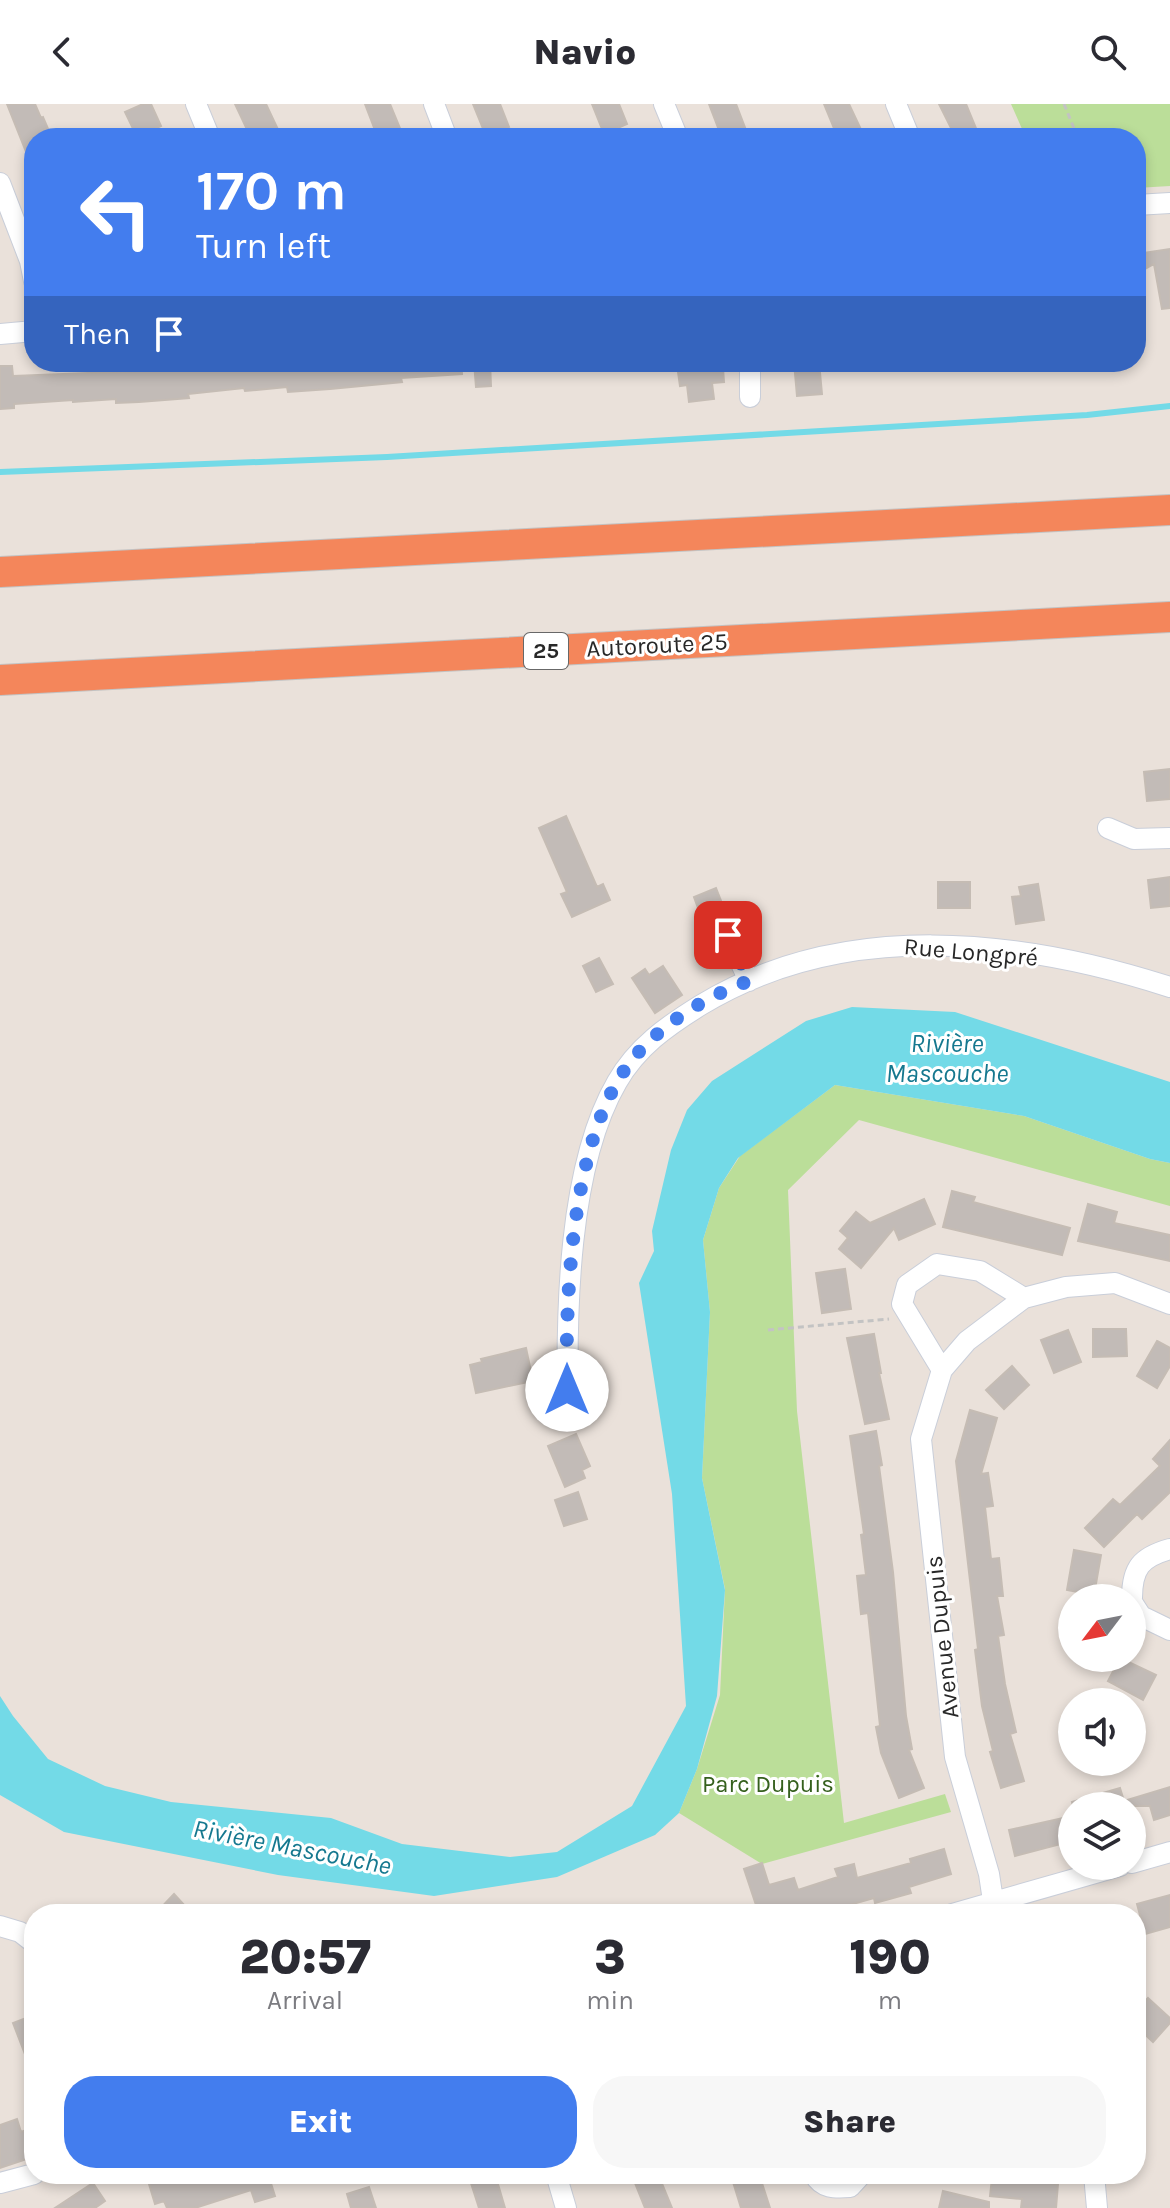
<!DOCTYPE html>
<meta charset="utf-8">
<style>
body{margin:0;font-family:Karla,sans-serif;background:#f7f7f7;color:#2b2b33;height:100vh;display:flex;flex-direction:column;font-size:30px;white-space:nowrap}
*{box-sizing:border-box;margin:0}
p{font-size:26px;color:#7c7c81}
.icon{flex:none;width:44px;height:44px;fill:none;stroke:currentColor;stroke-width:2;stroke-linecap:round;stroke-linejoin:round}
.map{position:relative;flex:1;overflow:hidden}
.drawer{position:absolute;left:24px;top:1800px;width:1122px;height:280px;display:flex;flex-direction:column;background:#fff;border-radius:32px;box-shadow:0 4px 12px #0003}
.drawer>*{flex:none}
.hud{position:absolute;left:24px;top:24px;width:1122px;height:244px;border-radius:32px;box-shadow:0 4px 12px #0003;background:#437dee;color:#fff;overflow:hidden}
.needle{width:52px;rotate:238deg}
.controls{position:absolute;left:1058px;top:1480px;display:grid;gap:16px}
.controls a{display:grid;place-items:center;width:88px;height:88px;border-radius:50%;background:#fff;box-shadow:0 4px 12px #0003;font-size:40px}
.pin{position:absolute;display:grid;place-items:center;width:68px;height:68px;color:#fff;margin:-34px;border-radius:16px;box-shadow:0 4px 12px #0006}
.me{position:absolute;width:88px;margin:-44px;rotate:0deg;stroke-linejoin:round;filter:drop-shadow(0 0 6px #0008)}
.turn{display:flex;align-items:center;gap:28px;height:168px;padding:0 40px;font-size:36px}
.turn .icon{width:104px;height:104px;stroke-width:2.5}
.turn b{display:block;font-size:56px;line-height:68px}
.then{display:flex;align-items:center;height:76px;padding:0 40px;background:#0003;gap:16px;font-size:30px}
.eta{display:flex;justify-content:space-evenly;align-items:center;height:136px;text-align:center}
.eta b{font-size:48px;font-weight:800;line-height:56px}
.action{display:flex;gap:16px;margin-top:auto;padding:16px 40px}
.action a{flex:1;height:92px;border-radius:32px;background:#437dee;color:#fff;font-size:32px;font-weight:800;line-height:92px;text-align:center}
.action a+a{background:#f7f7f7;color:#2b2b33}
header{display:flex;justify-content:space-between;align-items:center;height:104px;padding:0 40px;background:#fff;font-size:36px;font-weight:800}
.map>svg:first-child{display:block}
.green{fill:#bbde99}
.water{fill:#73dae7}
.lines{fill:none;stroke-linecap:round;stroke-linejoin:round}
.stream{stroke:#73dae7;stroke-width:6}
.building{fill:#c2bbb7;stroke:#c5bcb4;stroke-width:2}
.minor-casing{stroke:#c9ced9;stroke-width:22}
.highway-casing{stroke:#c3c3c3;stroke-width:32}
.path{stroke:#c3c3c3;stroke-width:3;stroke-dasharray:6 4;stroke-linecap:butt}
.minor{stroke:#fff;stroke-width:20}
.highway{stroke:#f4865b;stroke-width:30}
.route{stroke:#437dee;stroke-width:14;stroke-dasharray:0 25.2}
.labels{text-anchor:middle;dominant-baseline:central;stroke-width:6;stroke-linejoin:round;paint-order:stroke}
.shield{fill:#fff;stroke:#686868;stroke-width:2}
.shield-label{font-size:22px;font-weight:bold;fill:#282828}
.street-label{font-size:24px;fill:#282828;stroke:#fff}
.park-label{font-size:24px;fill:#35601d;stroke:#fff}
.water-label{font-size:26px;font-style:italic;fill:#15788f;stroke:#fff}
</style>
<header><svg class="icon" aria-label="back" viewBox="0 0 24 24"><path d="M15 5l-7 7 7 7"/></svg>Navio<svg class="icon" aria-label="search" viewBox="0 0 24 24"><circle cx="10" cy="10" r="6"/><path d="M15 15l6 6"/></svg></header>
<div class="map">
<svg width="1170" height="2104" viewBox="0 0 1170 2104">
<rect width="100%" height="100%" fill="#eae1da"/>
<!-- green -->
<path class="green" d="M 1011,0 L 1170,0 L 1170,82 L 1136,84 L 1136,34 L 1026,34 Z
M 835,981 L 1024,1012 L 1150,1055 L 1170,1059 L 1170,1102 L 859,1016 L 788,1086 L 797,1307 L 844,1719 L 945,1690 L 951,1708 L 762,1760 L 679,1709 L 697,1665 L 720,1591 L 725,1485 L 702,1374 L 710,1208 L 703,1136 L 719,1084 L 740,1052 Z"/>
<!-- water -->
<path class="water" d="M 852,903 L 955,908 L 1170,978 L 1170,1059 L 1150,1055 L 1024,1012 L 835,981 L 738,1054 L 719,1084 L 703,1136 L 710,1208 L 702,1374 L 725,1486 L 717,1592 L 697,1665 L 679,1709 L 655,1731 L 557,1773 L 434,1792 L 278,1771 L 64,1728 L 0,1691 L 0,1592 L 13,1612 L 48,1655 L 105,1682 L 171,1698 L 331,1714 L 402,1740 L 510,1753 L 557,1748 L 632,1702 L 686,1602 L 672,1390 L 639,1179 L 654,1147 L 652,1127 L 671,1046 L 687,1006 L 712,977 L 806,917 Z"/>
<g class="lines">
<!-- stream -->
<path class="stream" d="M 0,368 L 387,353 L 1087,311 L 1170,302"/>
</g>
<!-- building -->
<path class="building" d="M 7,0 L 35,0 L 41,14 L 43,13 L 52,34 L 34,34 L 34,68 Z
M 143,0 L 151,0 L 161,22 L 137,33 L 125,8 Z
M 235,0 L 266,0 L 282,34 L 251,34 Z
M 365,0 L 390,0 L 404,34 L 378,34 Z
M 473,0 L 500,0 L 509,23 L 486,32 Z
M 592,0 L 619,0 L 627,20 L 604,30 Z
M 709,0 L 736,0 L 749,34 L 722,34 Z
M 824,0 L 849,0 L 865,34 L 838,34 Z
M 939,0 L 966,0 L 980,34 L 956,34 Z
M 1170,145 L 1170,204 L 1162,205 L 1154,160 L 1136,170 L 1136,150 Z
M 258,258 L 461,258 L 462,270 L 401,274 L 402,278 L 330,285 L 288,288 L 287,283 L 245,287 L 244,284 L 188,290 L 189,294 L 139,298 L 116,299 L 116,295 L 73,298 L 73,296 L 14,300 L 14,304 L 0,305 L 0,262 L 12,262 L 13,272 L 137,267 L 224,259 L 224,262 Z
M 474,258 L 490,258 L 491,282 L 476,283 Z
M 710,258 L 711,265 L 723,264 L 724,278 L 712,279 L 714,295 L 689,298 L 687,281 L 680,282 L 678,268 L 688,267 L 687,261 Z
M 794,258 L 819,258 L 822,290 L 797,292 Z
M 1170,665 L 1170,695 L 1147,697 L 1144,668 Z
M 566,712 L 597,783 L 603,780 L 610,796 L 572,813 L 561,790 L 567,788 L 539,724 Z
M 1170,773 L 1170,802 L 1151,804 L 1148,776 Z
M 938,778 L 970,778 L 970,804 L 938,804 Z
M 1038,780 L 1044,816 L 1016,820 L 1012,793 L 1021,792 L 1019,783 Z
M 716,784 L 729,817 L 706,826 L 694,793 Z
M 599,854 L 613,880 L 596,888 L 583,862 Z
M 663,862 L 682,891 L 655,909 L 632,874 L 645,865 L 649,871 Z
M 952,1087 L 975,1093 L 973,1098 L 1070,1124 L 1062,1151 L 943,1123 Z
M 924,1095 L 935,1120 L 899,1136 L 894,1124 L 861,1164 L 839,1145 L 848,1134 L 840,1127 L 856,1108 L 870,1119 Z
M 1088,1100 L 1117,1108 L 1114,1119 L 1170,1131 L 1170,1157 L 1078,1137 Z
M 845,1165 L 851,1205 L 822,1209 L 816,1169 Z
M 1093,1225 L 1126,1225 L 1127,1252 L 1093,1253 Z
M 1068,1226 L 1081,1258 L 1054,1269 L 1041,1236 Z
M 874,1230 L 881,1269 L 879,1269 L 889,1315 L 865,1320 L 847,1234 Z
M 1157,1237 L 1170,1244 L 1170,1262 L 1157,1284 L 1137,1272 Z
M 526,1244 L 533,1277 L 476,1289 L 470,1261 L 482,1258 L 481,1255 Z
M 1012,1262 L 1029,1281 L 1004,1305 L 986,1286 Z
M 970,1306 L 997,1314 L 981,1370 L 988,1369 L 993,1402 L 985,1403 L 991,1455 L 999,1454 L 1003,1492 L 997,1492 L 1004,1531 L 998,1532 L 1005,1580 L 1016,1628 L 1010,1630 L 1024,1677 L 1001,1684 L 990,1648 L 993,1647 L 982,1602 L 975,1546 L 978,1545 L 956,1357 Z
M 876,1327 L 882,1361 L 879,1362 L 893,1468 L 906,1612 L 912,1645 L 909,1646 L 924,1684 L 899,1694 L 881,1649 L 876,1623 L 880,1622 L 868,1509 L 861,1510 L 857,1472 L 866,1471 L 861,1431 L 864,1430 L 850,1332 Z
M 576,1330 L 590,1362 L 582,1366 L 585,1374 L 565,1383 L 548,1342 Z
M 1170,1336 L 1170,1388 L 1142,1415 L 1137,1410 L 1104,1443 L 1085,1424 L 1113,1395 L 1120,1401 L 1160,1362 L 1153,1355 Z
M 578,1388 L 587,1415 L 564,1422 L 555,1396 Z
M 1074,1446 L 1101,1451 L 1094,1491 L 1067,1486 Z
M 1120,1554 L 1156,1571 L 1143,1596 L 1108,1577 Z
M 1170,1683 L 1170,1711 L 1154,1716 L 1150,1702 L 1073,1702 L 1072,1698 L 1120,1684 L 1124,1697 Z
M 1072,1712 L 1072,1737 L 1015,1752 L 1009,1726 Z
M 944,1745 L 951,1770 L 909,1783 L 911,1789 L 875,1799 L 874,1794 L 824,1808 L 824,1810 L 759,1810 L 744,1765 L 762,1759 L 769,1781 L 794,1774 L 798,1786 L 838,1773 L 835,1765 L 854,1760 L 857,1774 L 911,1759 L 910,1755 Z
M 174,1790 L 185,1802 L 177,1810 L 155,1810 Z
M 1170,1791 L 1170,1823 L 1145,1830 L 1137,1800 Z
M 1148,1894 L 1170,1914 L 1170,1919 L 1153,1938 L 1136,1922 L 1136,1907 Z
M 34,1911 L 34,1971 L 33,1971 L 13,1919 Z
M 17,2015 L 21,2028 L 34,2023 L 34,2041 L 26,2044 L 30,2054 L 0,2064 L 0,2021 Z
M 146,2070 L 268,2070 L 275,2092 L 255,2098 L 251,2086 L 195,2104 L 167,2104 L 164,2097 L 155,2100 Z
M 479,2070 L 495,2070 L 505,2104 L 479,2104 L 469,2073 Z
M 658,2070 L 672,2104 L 645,2104 L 635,2079 Z
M 759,2070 L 770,2104 L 741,2104 L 733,2078 Z
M 992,2074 L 1058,2080 L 1056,2104 L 1021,2104 L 1022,2095 L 990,2092 Z
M 93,2079 L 105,2097 L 95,2104 L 55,2104 Z
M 369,2083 L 376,2104 L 351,2104 L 347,2090 Z
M 943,2087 L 989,2098 L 989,2104 L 939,2104 Z"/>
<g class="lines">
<defs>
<path id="minor" d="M 196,0 L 210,34
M 434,0 L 447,34
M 664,0 L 678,34
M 896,0 L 910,34
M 0,79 L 30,157 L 34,177
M 1136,101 L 1170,99
M 0,230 L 34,227
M 750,293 L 750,258
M 1108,724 L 1134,735 L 1170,734
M 728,831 L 749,877
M 942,1266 L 902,1200 L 907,1181 L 937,1160 L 980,1167 L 1024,1194
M 568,1304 C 566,1208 568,1062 617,978 C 637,943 667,922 701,901 C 843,815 1018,834 1170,883
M 1132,1494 C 1132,1464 1141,1453 1170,1445
M 1132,1498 L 1141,1512 L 1170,1526
M 1132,1759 L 1170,1748
M 952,1810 L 1120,1762
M 995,1810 L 989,1770 L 955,1653 L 921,1335 L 942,1266 L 967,1237 L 1024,1194 L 1066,1183 L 1115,1179 L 1170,1200
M 0,1822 L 20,1828 L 34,1839
M 556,2070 L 566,2104
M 814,2070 C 822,2085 835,2084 850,2083 L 862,2070
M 1094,2070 L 1097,2104
M 0,2079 L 34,2070"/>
<path id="highway" d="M 0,468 L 1170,406
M 0,576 L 1170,513"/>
</defs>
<!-- minor casing -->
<use href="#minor" class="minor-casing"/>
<!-- highway casing -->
<use href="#highway" class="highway-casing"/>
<!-- path -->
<path class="path" d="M 1064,0 L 1078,34
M 768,1226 L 889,1215"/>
<!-- minor -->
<use href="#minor" class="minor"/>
<!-- highway -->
<use href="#highway" class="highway"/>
</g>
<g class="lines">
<!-- route -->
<path class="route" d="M 567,1286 C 565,1191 571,1024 637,950 C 665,918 709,891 749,877 L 728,831"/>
</g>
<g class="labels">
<!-- shield labels -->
<rect class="shield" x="524" y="529" width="44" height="36" rx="6"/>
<g class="shield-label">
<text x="546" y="547">25</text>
</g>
<!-- street labels -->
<g class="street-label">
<text transform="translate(657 541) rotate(-3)">Autoroute 25</text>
<text transform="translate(971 848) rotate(5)">Rue Longpré</text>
<text transform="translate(942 1533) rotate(-96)">Avenue Dupuis</text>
</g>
<!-- park labels -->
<g class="park-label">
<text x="768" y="1680">Parc Dupuis</text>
</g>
<!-- water labels -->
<g class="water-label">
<text x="947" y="939">Rivière<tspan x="947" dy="30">Mascouche</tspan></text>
<text transform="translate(292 1743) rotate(11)">Rivière Mascouche</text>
</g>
</g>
</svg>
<div class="controls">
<a><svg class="needle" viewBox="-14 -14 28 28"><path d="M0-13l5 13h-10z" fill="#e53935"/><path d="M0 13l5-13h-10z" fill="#7c7c81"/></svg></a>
<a><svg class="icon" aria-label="sound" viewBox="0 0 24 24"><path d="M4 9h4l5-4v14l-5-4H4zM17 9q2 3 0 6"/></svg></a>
<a><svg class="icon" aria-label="layers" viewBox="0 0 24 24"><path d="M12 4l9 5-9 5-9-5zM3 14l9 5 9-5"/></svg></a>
</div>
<div class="pin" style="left:728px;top:831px;background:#d93025"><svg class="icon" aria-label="arrive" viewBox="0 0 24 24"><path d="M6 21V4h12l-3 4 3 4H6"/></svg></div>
<svg class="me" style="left:567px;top:1286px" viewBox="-20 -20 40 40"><circle r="19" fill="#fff"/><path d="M0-13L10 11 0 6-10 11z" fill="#437dee"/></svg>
<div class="hud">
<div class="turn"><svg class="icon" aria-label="left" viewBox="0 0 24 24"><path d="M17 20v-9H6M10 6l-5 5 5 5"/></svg><div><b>170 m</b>Turn left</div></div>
<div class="then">Then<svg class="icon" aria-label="arrive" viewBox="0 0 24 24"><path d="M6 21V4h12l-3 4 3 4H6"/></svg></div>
</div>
<section class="drawer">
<div class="eta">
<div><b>20:57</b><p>Arrival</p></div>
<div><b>3</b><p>min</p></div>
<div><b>190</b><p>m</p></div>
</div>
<div class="action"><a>Exit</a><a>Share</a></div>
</section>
</div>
